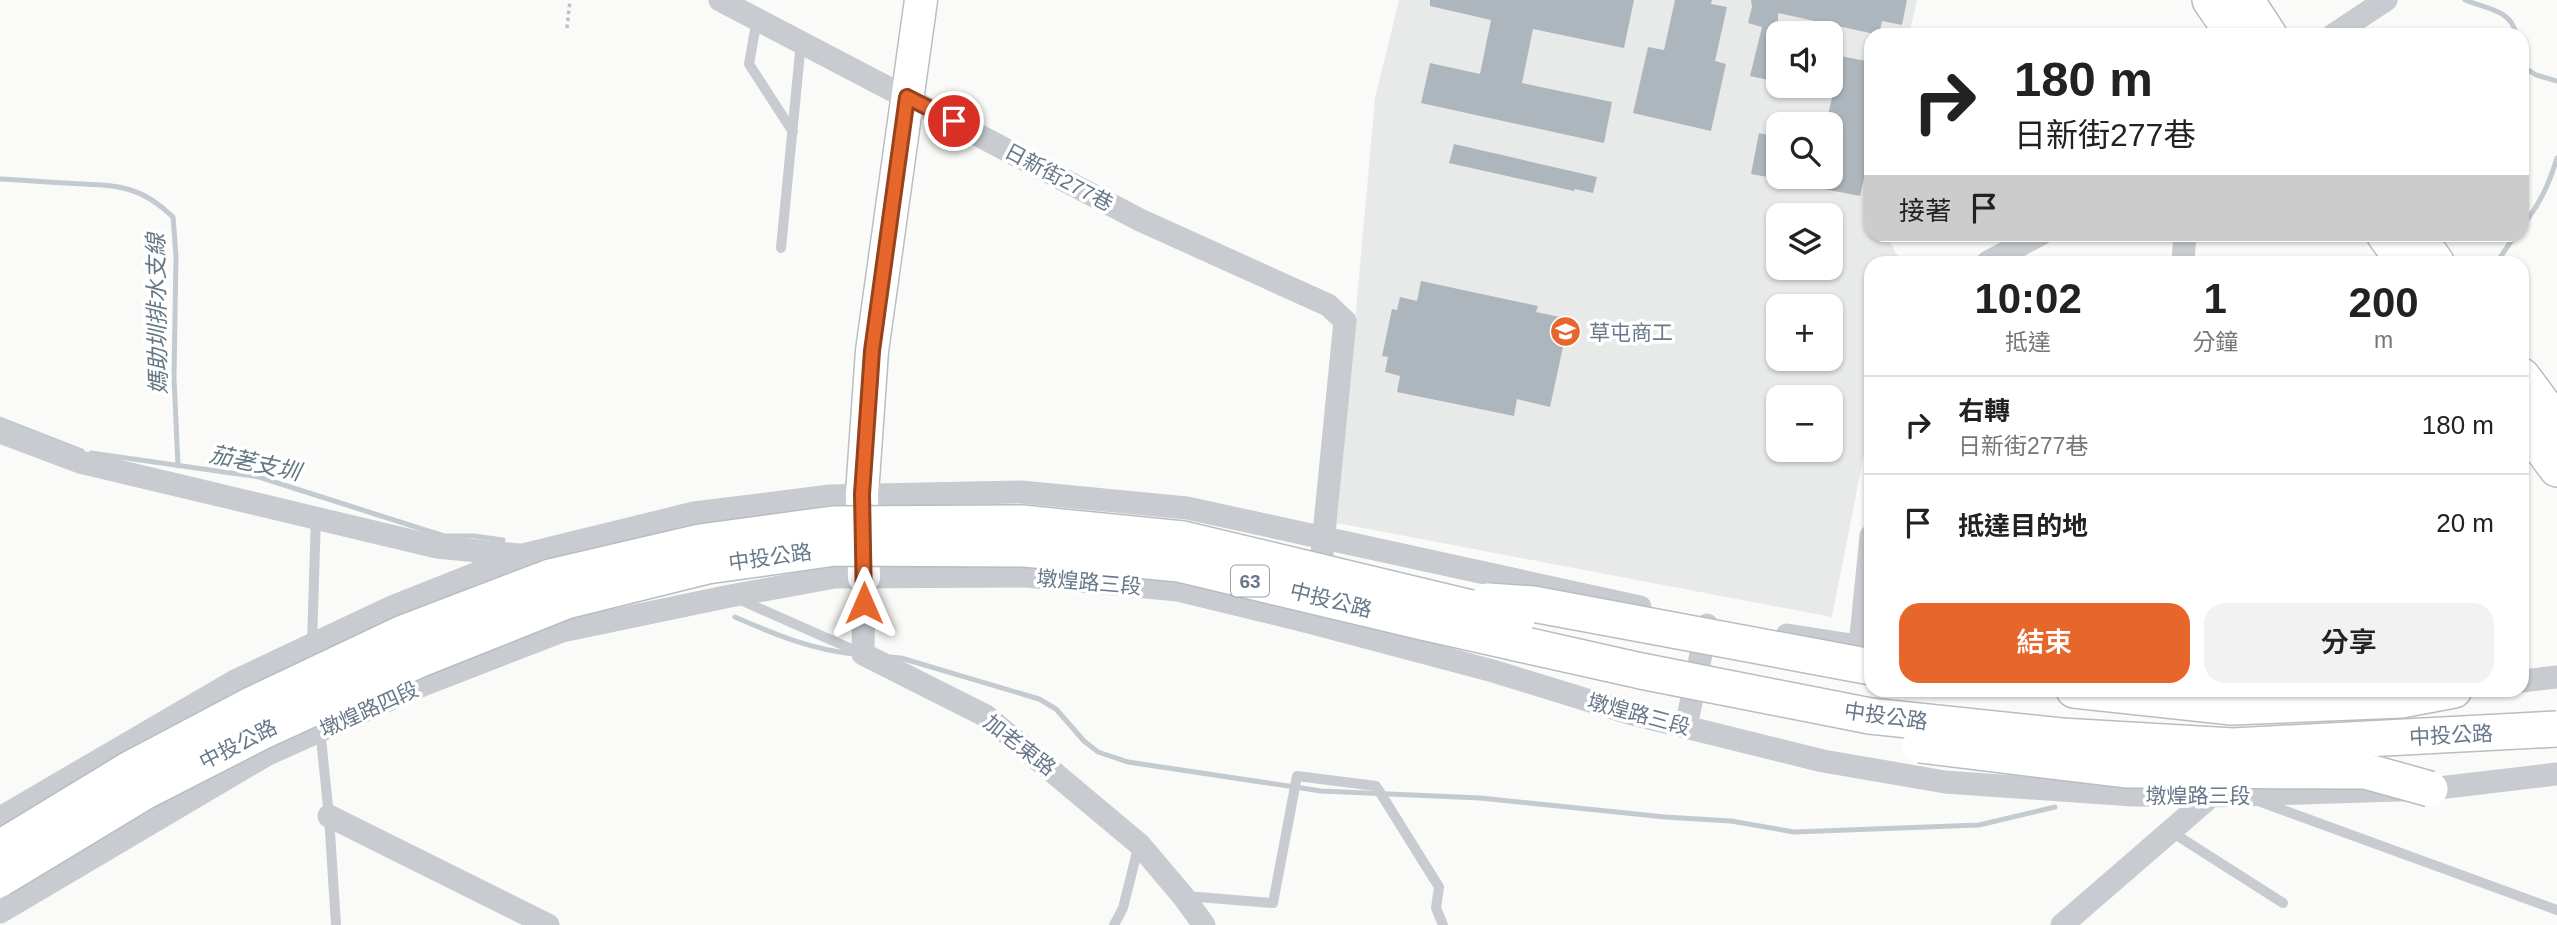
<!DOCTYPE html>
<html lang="zh-TW">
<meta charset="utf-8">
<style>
body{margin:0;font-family:Helvetica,"Noto Sans TC",sans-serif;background:#f2f2f2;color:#222;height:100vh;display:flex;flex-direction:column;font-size:26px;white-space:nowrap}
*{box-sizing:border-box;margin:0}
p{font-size:23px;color:#767676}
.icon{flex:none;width:38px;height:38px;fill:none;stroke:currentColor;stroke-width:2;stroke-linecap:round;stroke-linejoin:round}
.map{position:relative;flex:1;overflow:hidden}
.details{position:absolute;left:1864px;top:256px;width:665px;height:441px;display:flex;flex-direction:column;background:#fff;border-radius:21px;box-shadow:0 2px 5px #0004}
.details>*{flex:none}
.hud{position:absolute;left:1864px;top:28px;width:665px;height:214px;border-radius:21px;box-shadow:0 2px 5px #0004;background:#fff;color:#222;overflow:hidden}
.tools{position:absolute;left:1766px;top:21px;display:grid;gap:14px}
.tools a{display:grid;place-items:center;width:77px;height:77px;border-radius:14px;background:#fff;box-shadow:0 2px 5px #0004;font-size:35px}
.pin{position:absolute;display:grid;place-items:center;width:60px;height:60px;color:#fff;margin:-30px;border:4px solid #fff;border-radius:50%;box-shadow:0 2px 7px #0007}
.me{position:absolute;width:77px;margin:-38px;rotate:0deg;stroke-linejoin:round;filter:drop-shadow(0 0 5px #0008)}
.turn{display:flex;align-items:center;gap:24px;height:147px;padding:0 35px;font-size:32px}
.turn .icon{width:91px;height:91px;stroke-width:2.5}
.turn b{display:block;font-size:49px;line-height:60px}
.then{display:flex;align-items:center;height:66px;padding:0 35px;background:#0003;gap:14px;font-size:26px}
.eta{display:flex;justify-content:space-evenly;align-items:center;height:119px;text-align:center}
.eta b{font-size:42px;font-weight:600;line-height:49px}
.primary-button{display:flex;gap:14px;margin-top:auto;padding:14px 35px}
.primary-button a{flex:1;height:80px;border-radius:21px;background:#e7662b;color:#fff;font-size:28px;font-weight:600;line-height:80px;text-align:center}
.primary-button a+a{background:#f2f2f2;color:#222}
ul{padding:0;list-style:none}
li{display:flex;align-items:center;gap:21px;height:98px;padding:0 35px;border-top:2px solid #e0e0e0}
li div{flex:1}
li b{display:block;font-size:26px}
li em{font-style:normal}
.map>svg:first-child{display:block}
.built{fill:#e8e9e9;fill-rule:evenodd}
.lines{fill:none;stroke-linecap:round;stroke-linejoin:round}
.stream{stroke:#c3cbd1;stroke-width:5}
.building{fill:#aeb6bd}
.secondary-casing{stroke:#babfc4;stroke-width:35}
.primary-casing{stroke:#b9bdc2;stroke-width:38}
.path{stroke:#bfc2c5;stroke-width:3.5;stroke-dasharray:3.5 3.5;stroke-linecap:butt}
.lane{stroke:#c8cbcf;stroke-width:10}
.street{stroke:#c8cbcf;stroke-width:23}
.secondary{stroke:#fff;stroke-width:32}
.primary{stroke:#fff;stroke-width:35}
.primary-bridge-casing{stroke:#b9bdc2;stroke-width:38;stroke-linecap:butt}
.primary-bridge{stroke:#fff;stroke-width:35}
.route-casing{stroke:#96421c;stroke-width:18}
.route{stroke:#e7662b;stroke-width:12}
.labels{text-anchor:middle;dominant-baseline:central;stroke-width:7;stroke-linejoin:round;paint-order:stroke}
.shield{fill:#fff;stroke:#95a0ad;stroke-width:2}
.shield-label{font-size:19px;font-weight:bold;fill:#68788a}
.street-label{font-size:21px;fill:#68788a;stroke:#fff}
.poi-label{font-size:21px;fill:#68788a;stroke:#fff;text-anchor:start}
.water-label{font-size:23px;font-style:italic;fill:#647984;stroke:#fff}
</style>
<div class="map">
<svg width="2557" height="925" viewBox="0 0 2557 925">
<rect width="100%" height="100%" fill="#fafaf8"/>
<!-- built -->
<path class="built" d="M 1399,0 L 1917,0 L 1909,35 L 1871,35 L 1871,234 L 1886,235 L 1901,262 L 1871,262 L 1871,418 L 1832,617 L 1337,523 L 1375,98 ZM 1778,33 L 1830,33 L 1830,86 L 1778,86 ZM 1778,124 L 1830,124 L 1830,177 L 1778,177 ZM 1778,215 L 1830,215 L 1830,268 L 1778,268 ZM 1778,306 L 1830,306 L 1830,359 L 1778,359 ZM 1778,397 L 1830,397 L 1830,450 L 1778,450 Z"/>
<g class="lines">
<!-- stream -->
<path class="stream" d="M 2465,0 C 2484,8 2513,10 2516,35
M 2522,66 L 2536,75 L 2557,81
M 0,179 C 22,180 44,182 66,183 C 112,186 137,182 173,217 L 176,256 L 174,378 L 178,466
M 2522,227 C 2540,203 2548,187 2557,158
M 2497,262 L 2516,234
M 0,419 L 82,451
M 91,453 L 259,477 L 444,536 L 474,536 L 503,540
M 735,617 C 774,634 812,650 855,654
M 889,657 L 901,658 L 1039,699 L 1056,709 L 1084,741 L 1098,752 L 1128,762 L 1321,791 L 1480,798 L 1665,817 L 1731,821 L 1794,832 L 1979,825 L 2055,807"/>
</g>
<!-- building -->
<path class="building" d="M 1430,0 L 1634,0 L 1624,48 L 1533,29 L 1522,83 L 1612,102 L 1604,143 L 1421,103 L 1430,63 L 1480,74 L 1491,20 L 1430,6 Z
M 1675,0 L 1712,0 L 1711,4 L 1727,7 L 1715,61 L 1726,64 L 1711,131 L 1633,113 L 1648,47 L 1664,50 Z
M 1751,0 L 1907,0 L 1902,25 L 1882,21 L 1879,35 L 1778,13 L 1778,82 L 1750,76 L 1762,27 L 1748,23 L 1752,7 Z
M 1830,54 L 1871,62 L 1871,124 L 1864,155 L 1869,156 L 1860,196 L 1798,184 L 1799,177 L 1830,177 L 1830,124 L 1826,124 L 1833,93 L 1830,93 Z
M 1759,133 L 1778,137 L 1778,179 L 1751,174 Z
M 1454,144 L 1597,177 L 1593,193 L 1575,189 L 1574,191 L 1449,163 Z
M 1421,281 L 1538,306 L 1536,312 L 1569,319 L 1550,407 L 1517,399 L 1514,416 L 1397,392 L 1400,376 L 1385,372 L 1388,357 L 1382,356 L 1392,309 L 1397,310 L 1400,297 L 1417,301 Z"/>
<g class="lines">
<defs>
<path id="secondary" d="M 864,577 L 862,494 L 872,351 L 921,0"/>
<path id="primary" d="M 2210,0 L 2234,35
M 2246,0 L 2269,35
M 2384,234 L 2404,262
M 2416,234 L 2436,262
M 2522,376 L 2557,423
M 2522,422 L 2557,469
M 2074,690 L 2232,707 L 2401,700 L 2454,690"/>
</defs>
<!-- secondary casing -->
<use href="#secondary" class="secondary-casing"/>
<!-- primary casing -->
<use href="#primary" class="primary-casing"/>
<!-- path -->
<path class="path" d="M 567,28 L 570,0"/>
<!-- lane -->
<path class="lane" d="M 757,19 L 749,64 L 793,132
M 781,248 L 801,42
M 738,599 L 863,654
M 312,643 L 316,516
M 320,729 L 329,816 L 336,925
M 2261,802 L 2557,910
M 2170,831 L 2283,903
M 1185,896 L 1273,903 L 1297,776 L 1376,786 L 1439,887 L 1436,908 L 1443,925
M 1114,925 L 1123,908 L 1139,844"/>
<!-- street -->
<path class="street" d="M 720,0 L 1140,220 L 1328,305 L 1345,321 L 1322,554
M 2333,35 L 2386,0
M 1988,262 L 2041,234
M 2183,262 L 2185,234
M 0,432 L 80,462 L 437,547 L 519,555
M 864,577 L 863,654 L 986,716 L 1139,844 L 1183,896 L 1204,925
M 1787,635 L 1871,648
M 1860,646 L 1871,536
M 2522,681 L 2557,677
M 1686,727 L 1707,625
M 329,816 L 548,925
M 0,818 L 235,681 L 392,607 L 523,555 L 694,513 L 830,496 L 1021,492 L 1187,508 L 1640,607
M 0,912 L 266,755 L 415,688 L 562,631 L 730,596 L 835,577 L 1026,576 L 1178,590 L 1309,622 L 1493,671 L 1629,713 L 1823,761 L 1945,782 L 2133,795 L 2211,796 L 2430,789 L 2557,774
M 2062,925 L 2211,796"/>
<!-- secondary -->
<use href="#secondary" class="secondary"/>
<!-- primary -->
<use href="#primary" class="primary"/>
<defs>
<path id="primary-bridge" d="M 1488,601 L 1533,604 L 1871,667
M 1920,745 L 2126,770 L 2365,771 L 2430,789
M 0,848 L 130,769 L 251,705 L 403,633 L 550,577 L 700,542 L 833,524 L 1022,523 L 1183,539 L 1517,619
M 0,879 L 144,792 L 265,730 L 418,660 L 566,601 L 707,566 L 835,548 L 1025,549 L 1179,564 L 1418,621 L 1641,671 L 1870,716 L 2061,736 L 2233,746 L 2557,729"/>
</defs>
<!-- primary-bridge casing -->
<use href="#primary-bridge" class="primary-bridge-casing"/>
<!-- primary-bridge -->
<use href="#primary-bridge" class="primary-bridge"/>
</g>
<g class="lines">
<defs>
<path id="route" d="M 864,603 L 862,494 L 872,351 L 907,97 L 954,121"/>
</defs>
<!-- route casing -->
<use href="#route" class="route-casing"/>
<!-- route -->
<use href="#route" class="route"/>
</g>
<!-- icons -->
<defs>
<symbol id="school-disc" viewBox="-11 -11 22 22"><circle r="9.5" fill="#e7662b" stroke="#fff"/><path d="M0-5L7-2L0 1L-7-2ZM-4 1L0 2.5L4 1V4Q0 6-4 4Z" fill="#fff"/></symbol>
</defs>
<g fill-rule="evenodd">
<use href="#school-disc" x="1548" y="314" width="35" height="35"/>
</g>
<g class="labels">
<!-- shield labels -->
<rect class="shield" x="1231" y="565.5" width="38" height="31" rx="5"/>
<g class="shield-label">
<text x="1250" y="581">63</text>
</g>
<!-- street labels -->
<g class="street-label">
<text transform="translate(1059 177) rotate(28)">日新街277巷</text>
<text transform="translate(770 557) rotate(-8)">中投公路</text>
<text transform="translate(1089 582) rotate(5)">墩煌路三段</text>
<text transform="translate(1331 600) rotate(14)">中投公路</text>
<text transform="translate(369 709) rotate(-24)">墩煌路四段</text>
<text transform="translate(1639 714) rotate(15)">墩煌路三段</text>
<text transform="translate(1886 716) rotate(8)">中投公路</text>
<text transform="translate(2451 735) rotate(-3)">中投公路</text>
<text transform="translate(238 744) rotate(-27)">中投公路</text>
<text transform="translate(1020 745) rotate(38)">加老東路</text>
<text x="2198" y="795">墩煌路三段</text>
</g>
<!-- poi labels -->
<g class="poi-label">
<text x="1589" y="332">草屯商工</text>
</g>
<!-- water labels -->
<g class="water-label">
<text transform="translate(157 314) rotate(-91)">媽助圳排水支線</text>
<text transform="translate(255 463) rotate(12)">茄荖支圳</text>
</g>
</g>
</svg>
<div class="tools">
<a><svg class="icon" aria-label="sound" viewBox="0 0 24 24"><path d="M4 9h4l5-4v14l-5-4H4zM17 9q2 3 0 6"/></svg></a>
<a><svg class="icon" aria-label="search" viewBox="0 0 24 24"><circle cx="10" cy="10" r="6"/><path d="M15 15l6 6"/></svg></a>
<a><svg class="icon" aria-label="layers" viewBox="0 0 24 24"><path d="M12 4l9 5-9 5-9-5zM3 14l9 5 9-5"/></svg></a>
<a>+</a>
<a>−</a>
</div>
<div class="pin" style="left:954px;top:121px;background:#d93025"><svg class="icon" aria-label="arrive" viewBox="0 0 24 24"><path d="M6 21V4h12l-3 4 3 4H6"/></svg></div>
<svg class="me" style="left:864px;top:603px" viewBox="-20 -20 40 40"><path d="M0-17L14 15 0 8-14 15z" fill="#e7662b" stroke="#fff" stroke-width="4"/></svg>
<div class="hud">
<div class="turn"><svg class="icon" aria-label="right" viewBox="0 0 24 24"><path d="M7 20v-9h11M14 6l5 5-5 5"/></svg><div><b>180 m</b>日新街277巷</div></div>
<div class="then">接著<svg class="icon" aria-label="arrive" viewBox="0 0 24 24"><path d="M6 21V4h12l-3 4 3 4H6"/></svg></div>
</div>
<section class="details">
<div class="eta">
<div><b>10:02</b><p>抵達</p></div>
<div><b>1</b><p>分鐘</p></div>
<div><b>200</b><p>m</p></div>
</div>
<ul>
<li><svg class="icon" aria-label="right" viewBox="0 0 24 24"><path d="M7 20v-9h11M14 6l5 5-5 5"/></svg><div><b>右轉</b><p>日新街277巷</p></div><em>180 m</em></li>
<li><svg class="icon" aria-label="arrive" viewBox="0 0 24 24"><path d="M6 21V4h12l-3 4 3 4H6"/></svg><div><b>抵達目的地</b></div><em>20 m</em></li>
</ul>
<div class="primary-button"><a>結束</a><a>分享</a></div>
</section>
</div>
